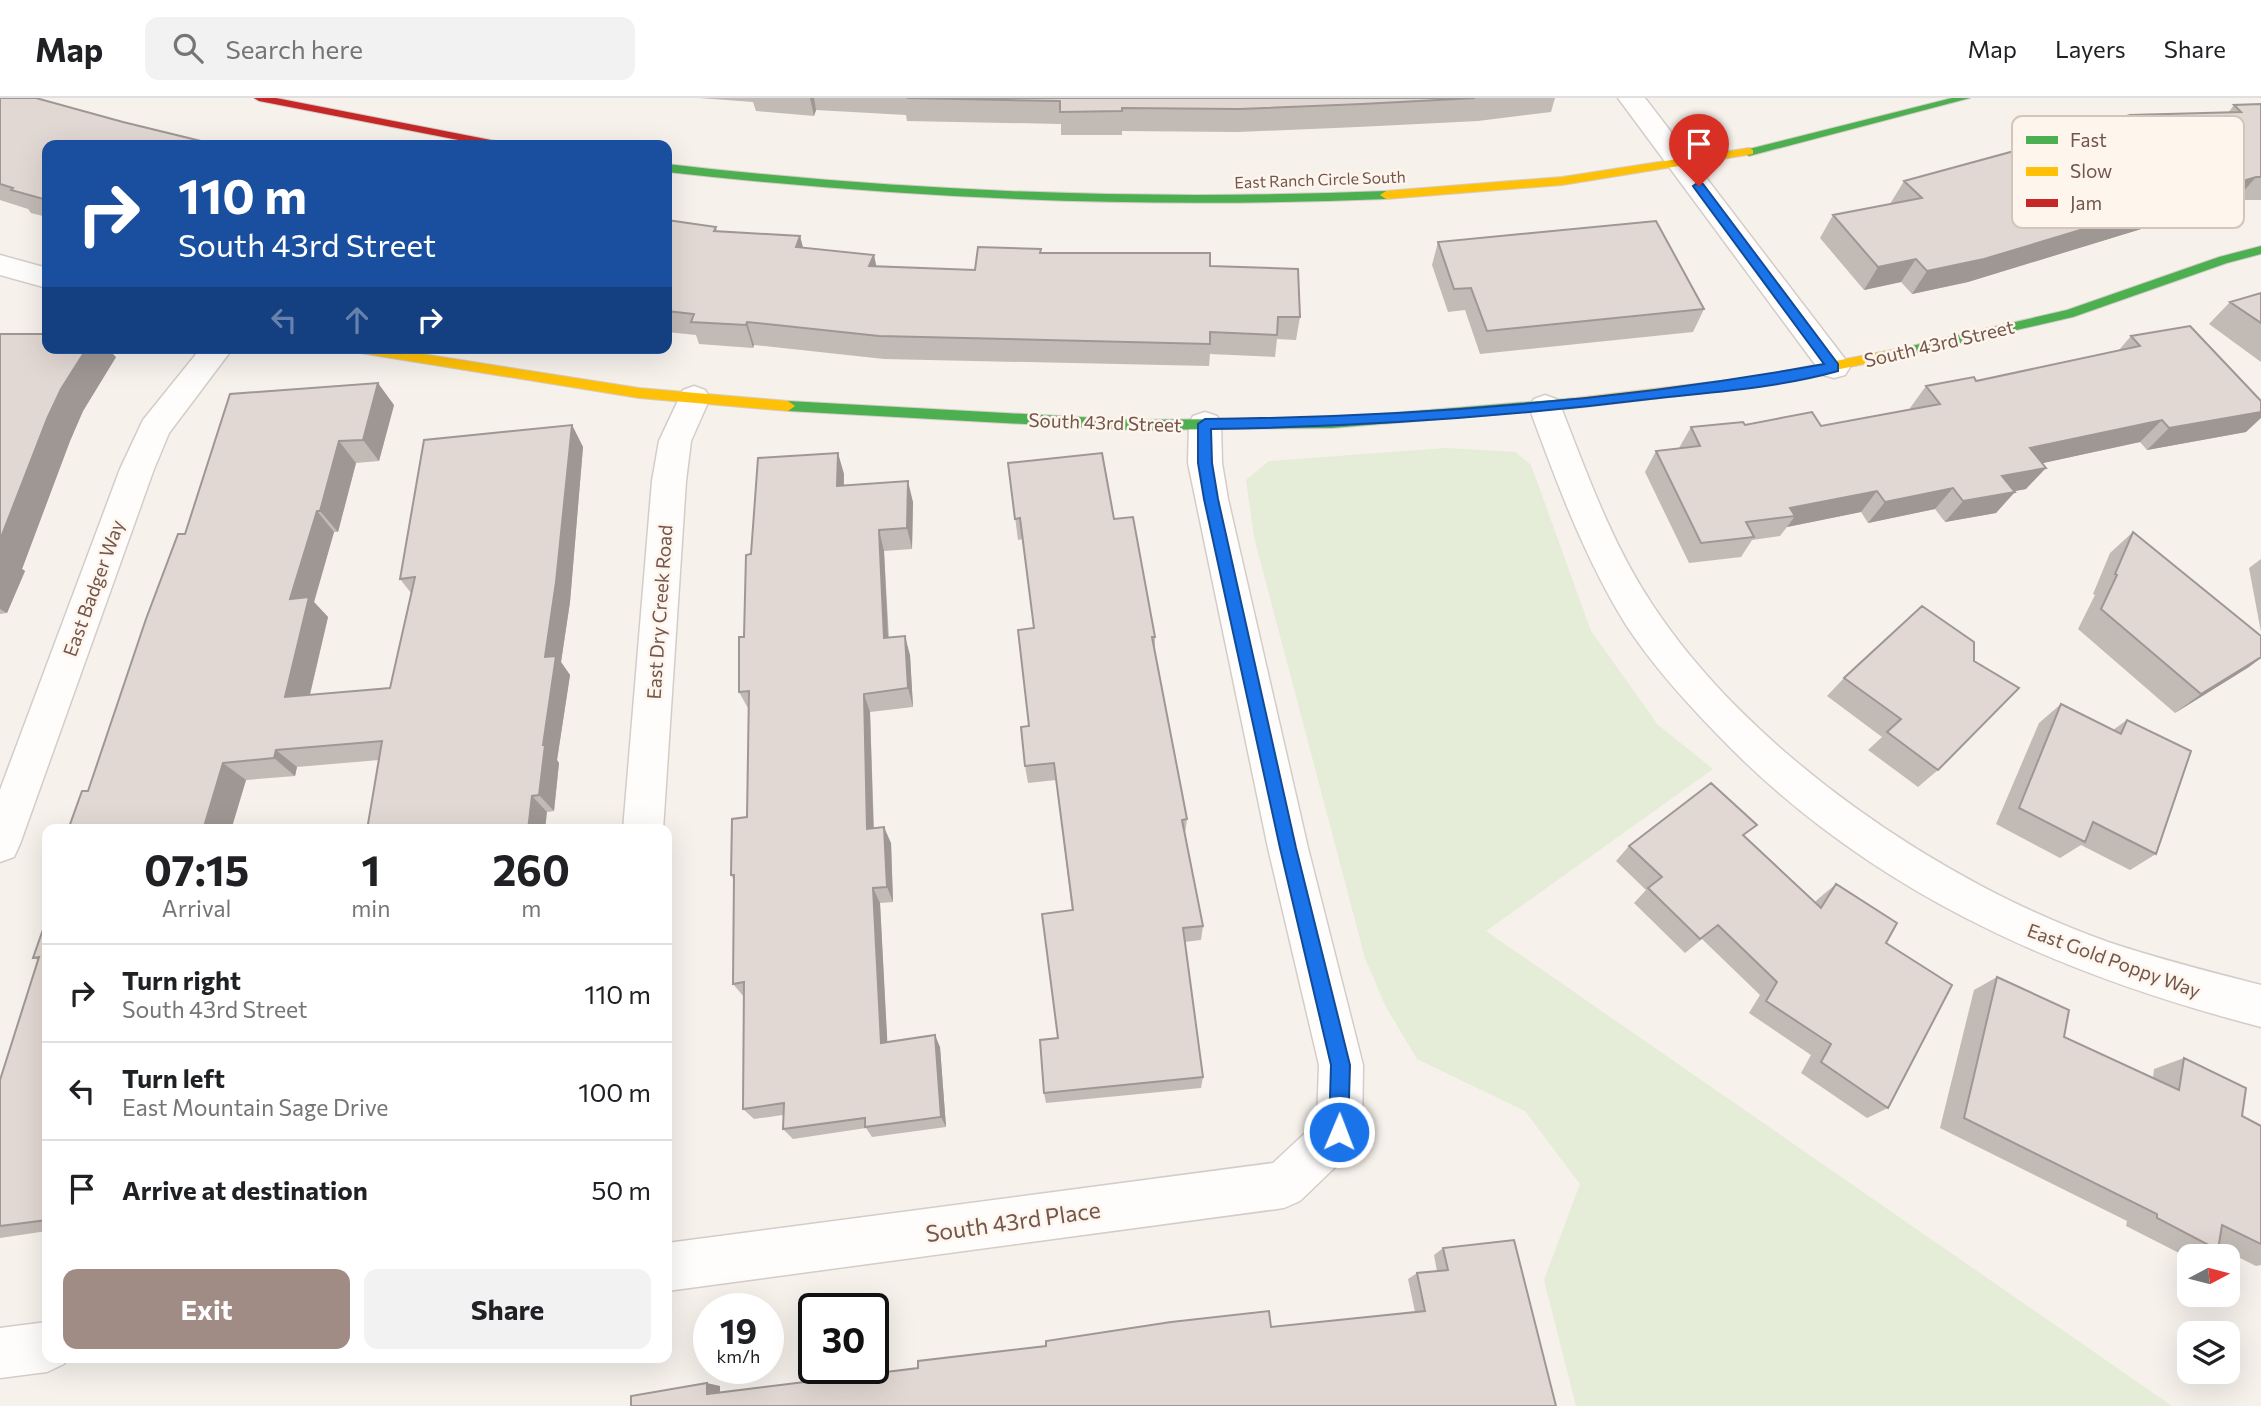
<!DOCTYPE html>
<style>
body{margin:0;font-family:Commissioner,sans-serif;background:#f2f2f2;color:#202124;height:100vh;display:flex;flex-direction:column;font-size:26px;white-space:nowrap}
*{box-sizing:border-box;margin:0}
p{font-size:23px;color:#757577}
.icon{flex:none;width:38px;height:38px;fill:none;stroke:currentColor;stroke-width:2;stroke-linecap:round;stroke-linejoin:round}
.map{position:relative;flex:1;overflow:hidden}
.drawer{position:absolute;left:42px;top:726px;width:630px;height:539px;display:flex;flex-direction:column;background:#fff;border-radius:14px;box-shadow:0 7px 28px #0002}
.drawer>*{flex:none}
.top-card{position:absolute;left:42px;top:42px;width:630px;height:214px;border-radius:14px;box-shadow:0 7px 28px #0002;background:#1a4fa0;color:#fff;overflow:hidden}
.needle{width:46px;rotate:83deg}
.controls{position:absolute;left:2177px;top:1146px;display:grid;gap:14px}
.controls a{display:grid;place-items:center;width:63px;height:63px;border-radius:14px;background:#fff;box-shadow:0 7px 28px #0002;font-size:35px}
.speed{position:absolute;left:693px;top:1195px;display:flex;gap:14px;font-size:35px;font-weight:700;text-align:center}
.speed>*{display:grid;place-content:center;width:91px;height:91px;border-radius:50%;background:#fff;box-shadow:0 7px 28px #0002;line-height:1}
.speed small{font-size:18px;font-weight:400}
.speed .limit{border:4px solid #111;border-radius:10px;background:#fff;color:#111}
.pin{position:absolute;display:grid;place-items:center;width:60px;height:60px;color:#fff;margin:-72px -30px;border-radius:50% 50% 50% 0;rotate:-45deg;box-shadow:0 0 7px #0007}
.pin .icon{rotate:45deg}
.me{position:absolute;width:77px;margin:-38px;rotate:1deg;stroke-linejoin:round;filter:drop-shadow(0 0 5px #0008)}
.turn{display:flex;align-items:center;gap:24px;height:147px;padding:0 21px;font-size:32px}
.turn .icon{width:91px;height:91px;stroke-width:2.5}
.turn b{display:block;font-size:49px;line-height:60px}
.lanes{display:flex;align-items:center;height:66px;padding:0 21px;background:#0003;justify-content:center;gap:35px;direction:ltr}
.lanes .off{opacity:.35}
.eta{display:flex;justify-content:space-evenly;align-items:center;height:119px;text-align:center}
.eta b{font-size:42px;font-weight:700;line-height:49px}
.cta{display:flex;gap:14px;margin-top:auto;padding:14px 21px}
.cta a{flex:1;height:80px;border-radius:14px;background:#a08c84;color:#fff;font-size:28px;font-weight:700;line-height:80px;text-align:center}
.cta a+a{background:#f2f2f2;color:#202124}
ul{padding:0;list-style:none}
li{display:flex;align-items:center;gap:21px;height:98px;padding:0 21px;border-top:2px solid #e0e0e0}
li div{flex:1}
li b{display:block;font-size:26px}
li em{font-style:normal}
header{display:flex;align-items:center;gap:42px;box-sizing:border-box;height:98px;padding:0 35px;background:#fff;border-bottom:2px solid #e0e0e0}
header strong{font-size:33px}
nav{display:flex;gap:38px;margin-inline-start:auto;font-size:24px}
.search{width:490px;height:63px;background:#f2f2f2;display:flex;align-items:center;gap:18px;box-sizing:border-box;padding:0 24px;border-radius:14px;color:#757577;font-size:26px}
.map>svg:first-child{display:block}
.green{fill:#e5ecd7}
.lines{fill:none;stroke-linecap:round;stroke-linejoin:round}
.street-casing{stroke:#d4ccc8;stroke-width:3}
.fast-casing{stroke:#d5ccc8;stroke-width:2}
.slow-casing{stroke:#d5ccc8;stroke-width:2}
.jam-casing{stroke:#d5ccc8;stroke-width:2}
.street{fill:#fefdfc;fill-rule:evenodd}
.fast{fill:#4caf50;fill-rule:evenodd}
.slow{fill:#ffc107;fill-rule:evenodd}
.jam{fill:#c62828;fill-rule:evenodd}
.wall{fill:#c2bab5}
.shaded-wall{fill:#9e9794}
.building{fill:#e2d8d3;stroke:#9e9794;stroke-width:2}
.route{fill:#1a73e8;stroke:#114b97;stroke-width:2}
.labels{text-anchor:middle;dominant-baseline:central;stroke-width:5;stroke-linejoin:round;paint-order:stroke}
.far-street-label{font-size:16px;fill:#72564d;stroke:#fef5ec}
.street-label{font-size:19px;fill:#72564d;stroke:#fef5ec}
.near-street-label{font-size:23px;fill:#72564d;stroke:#fef5ec}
.key{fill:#fef5ec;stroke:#d4c5bc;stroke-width:2}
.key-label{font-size:19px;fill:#72564d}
</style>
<header>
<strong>Map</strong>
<div class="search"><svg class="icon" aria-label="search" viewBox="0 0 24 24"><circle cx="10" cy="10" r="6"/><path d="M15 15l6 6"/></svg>Search here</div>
<nav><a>Map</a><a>Layers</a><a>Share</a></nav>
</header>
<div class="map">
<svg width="2261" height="1308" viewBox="0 0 2261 1308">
<rect width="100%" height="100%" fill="#f6f1eb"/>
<!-- green -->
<path class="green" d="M 1446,350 L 1515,354 L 1531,367 L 1591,533 L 1658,627 L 1713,671 L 1486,833 L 2172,1308 L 1576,1308 L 1544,1182 L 1580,1086 L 1525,1013 L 1417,961 L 1385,907 L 1365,860 L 1254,439 L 1246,382 L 1269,363 Z"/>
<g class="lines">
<defs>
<path id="street" d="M 1618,0 L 1645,0 L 1845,261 L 1850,269 L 1845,277 L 1834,280 L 1823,277 Z
M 0,157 L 47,170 L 47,190 L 0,177 Z
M 201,250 L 233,250 L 169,335 L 154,371 L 20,746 L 14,759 L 0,764 L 0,692 L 120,371 L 143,322 Z
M 694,288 L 705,292 L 710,300 L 691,343 L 686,383 L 663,732 L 623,732 L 652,383 L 659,343 L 683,292 Z
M 1545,297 L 1556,301 L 1561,309 C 1587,376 1612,446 1652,506 C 1750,655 1941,785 2108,844 C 2159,861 2210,874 2261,887 L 2261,929 C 2053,875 1864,791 1714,633 C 1682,600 1651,565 1626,527 C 1584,459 1556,383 1529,309 L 1534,301 Z
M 1205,314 L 1217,318 L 1221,326 L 1222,365 L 1228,401 L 1308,750 L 1363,967 L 1362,1034 L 1355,1050 L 1300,1103 L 1284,1110 L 667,1193 L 667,1145 L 1273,1065 L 1317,1024 L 1319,967 L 1268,750 L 1188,365 L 1189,326 L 1193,318 Z
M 47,1224 L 47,1260 L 67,1260 L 64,1266 L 47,1274 L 0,1280 L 0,1230 Z"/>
<path id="fast" d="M 1952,0 L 1970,0 L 1749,58 L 1743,54 L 1745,52 Z
M 667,66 C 907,94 1145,103 1386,93 L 1392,97 L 1386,101 C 1145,111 907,101 667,74 Z
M 2261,148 L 2261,156 L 2227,165 L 2073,219 L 1907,257 L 1901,253 L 1907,249 L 2067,212 L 2219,159 Z
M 1576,300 L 1583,305 L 1576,310 L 1332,330 L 1133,332 L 788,313 L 781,308 L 788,303 L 1133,322 L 1332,320 Z"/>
<path id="slow" d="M 1749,50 L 1753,52 L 1753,56 L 1562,87 L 1386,101 L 1380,97 L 1386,93 L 1562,79 Z
M 1907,249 L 1912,250 L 1912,256 L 1754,289 L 1576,310 L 1569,305 L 1576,300 L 1754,279 Z
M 348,250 L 384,250 L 639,290 L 788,303 L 795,308 L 788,313 L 639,300 L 354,254 Z"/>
<path id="jam" d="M 254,0 L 276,0 L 501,44 L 507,47 L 484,47 L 259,3 Z"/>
</defs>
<!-- street casing -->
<use href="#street" class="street-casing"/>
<!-- fast casing -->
<use href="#fast" class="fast-casing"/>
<!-- slow casing -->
<use href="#slow" class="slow-casing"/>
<!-- jam casing -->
<use href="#jam" class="jam-casing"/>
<!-- street -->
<use href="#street" class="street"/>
<!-- fast -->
<use href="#fast" class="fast"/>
<!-- slow -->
<use href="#slow" class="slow"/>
<!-- jam -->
<use href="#jam" class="jam"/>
</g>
<!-- wall -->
<path class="wall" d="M 0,0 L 47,47 L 47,119 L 31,115 L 28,111 L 0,102 Z
M 699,0 L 1555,0 L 1551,14 L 1478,23 L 1358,29 L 1237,34 L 1122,33 L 1122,37 L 1061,37 L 1061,26 L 907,23 L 906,17 L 816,12 L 814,18 L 756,13 L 753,4 Z
M 2261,6 L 2261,102 L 2236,102 L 1968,184 L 1912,196 L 1901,184 L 1864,192 L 1820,140 L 1833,117 L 1890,106 L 1904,83 L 2066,39 L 2069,35 L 2228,15 L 2234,7 Z
M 667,122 L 716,129 L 717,133 L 800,138 L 803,150 L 876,169 L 975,172 L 1041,155 L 1210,168 L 1300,219 L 1296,242 L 1277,241 L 1275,259 L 1210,256 L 1209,268 L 884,261 L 754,247 L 753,250 L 699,246 L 696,237 L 667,234 Z
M 1438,144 L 1704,211 L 1693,234 L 1480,256 L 1465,212 L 1448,214 L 1432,167 Z
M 2261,195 L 2261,264 L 2209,226 L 2230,204 Z
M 0,236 L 116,259 L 83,313 L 70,343 L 22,471 L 25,473 L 7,515 L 0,516 Z
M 2131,238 L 2246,334 L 2147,352 L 2140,344 L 2042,365 L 2026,391 L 2014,393 L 1996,415 L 1945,424 L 1935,411 L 1868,425 L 1861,414 L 1787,429 L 1780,438 L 1752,442 L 1741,459 L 1689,465 L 1645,374 L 1656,353 L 1679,350 L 1691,329 L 1745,327 L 1821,328 L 1911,312 L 1910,310 L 1926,288 L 1976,283 L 2119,252 Z
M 394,307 L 379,363 L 356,365 L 338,434 L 334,434 L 314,504 L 328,519 L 310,597 L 390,590 L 411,495 L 400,481 L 572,327 L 583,349 L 570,504 L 561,564 L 570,577 L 557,662 L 559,665 L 554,713 L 547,714 L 379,662 L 297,669 L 295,678 L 246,682 L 231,732 L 68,732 L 88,693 L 185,436 Z
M 1008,365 L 1114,421 L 1155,539 L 1155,555 L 1187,721 L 1185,736 L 1203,828 L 1201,842 L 1185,844 L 1203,979 L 1201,990 L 1046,1005 L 1044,995 L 1058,940 L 1072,812 L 1056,682 L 1028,685 L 1025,668 L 1029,628 L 1034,530 L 1023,441 L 1018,442 Z
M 844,376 L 844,387 L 913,404 L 912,451 L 884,453 L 889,540 L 910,557 L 913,609 L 870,614 L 874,731 L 891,745 L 893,804 L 880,805 L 887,944 L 940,949 L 946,1029 L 872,1039 L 866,1030 L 793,1041 L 783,1031 L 783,1017 L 754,1021 L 743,1011 L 744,899 L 733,886 L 734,782 L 731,777 L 747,719 L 749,612 L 739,594 L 751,456 Z
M 2133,434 L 2249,569 L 2175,615 L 2078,531 L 2095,497 L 2093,496 L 2110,455 Z
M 2261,461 L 2261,534 L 2249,470 Z
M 1922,508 L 1938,672 L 1918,689 L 1868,652 L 1882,639 L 1827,598 L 1844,580 Z
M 2061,606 L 2113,632 L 2127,622 L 2156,756 L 2130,772 L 2081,747 L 2060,760 L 1996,726 L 2039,625 Z
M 1745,739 L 1815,804 L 1818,801 L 1836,786 L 1886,845 L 1888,1010 L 1867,1020 L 1801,975 L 1811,957 L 1749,915 L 1760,897 L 1702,841 L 1685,855 L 1634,805 L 1646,792 L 1616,763 L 1629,748 Z
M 47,820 L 47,1133 L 0,1140 L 0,982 L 38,862 L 33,860 Z
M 1997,879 L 2064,939 L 2153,980 L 2154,971 L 2184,960 L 2242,1018 L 2261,1028 L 2261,1167 L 2256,1168 L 2218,1149 L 2218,1152 L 2185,1158 L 2126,1128 L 2127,1123 L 1940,1030 L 1974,892 Z
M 1443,1150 L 1556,1308 L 631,1308 L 720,1288 L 720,1295 L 1271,1229 L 1415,1214 L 1408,1181 L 1417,1175 L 1437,1173 L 1434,1157 Z"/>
<!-- shaded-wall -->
<path class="shaded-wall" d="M 810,0 L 814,0 L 816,12 L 814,18 Z
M 2256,79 L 2236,102 L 1968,184 L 1912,196 L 1927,173 Z
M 800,138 L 806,161 L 796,149 Z
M 874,157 L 879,180 L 869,168 Z
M 1916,161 L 1901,184 L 1864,192 L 1878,169 Z
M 747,224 L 754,247 L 753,250 L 746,227 Z
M 87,250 L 107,250 L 116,259 L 83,313 L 70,343 L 22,471 L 25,473 L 7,515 L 0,511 L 0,442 L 47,321 L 61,291 Z
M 378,285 L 394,307 L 379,363 L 363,342 Z
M 2261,314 L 2261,320 L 2246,334 L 2147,352 L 2169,330 Z
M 2162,322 L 2140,344 L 2011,372 L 2030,350 Z
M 572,327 L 583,349 L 570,504 L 561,564 L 570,577 L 557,662 L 559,665 L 554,713 L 539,697 L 543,647 L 545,559 Z
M 339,343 L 356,365 L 338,434 L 320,413 Z
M 838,355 L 844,376 L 843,409 L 837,388 Z
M 2046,370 L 2026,391 L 1983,399 L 2002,378 Z
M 908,383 L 913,404 L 912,451 L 907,430 Z
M 1953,390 L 1935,411 L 1868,425 L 1885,404 Z
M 1877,393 L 1861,414 L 1787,429 L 1795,418 L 1790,410 Z
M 2015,394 L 1996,415 L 1945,424 L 1963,403 Z
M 317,413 L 334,434 L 314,504 L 328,519 L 305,617 L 285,599 L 290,501 Z
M 879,432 L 884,453 L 889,559 L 884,540 Z
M 905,538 L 910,557 L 913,609 L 908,590 Z
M 2261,559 L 2261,560 L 2249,569 L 2175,615 L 2201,596 Z
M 864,596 L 870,614 L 874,748 L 867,731 Z
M 276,652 L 297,669 L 295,678 L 274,660 Z
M 223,665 L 246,682 L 231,732 L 203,732 Z
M 532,698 L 547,714 L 545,732 L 528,732 Z
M 884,729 L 891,745 L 893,804 L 887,789 Z
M 873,790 L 880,805 L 888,956 L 881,945 Z
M 935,937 L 940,949 L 946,1029 L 941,1019 Z
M 707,1285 L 720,1288 L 720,1298 L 707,1296 Z"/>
<!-- building -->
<path class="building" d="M 0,0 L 36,0 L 123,24 L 205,44 L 201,47 L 47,47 L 47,102 L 11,92 L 13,90 L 0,86 Z
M 907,0 L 1475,0 L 1362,6 L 1239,11 L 1122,10 L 1122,13 L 1060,14 L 1060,3 Z
M 2261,6 L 2261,79 L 2256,79 L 1984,161 L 1927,173 L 1916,161 L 1878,169 L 1833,117 L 1922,100 L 1904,83 L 2073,37 L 2069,35 L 2130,17 L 2241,14 L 2234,7 Z
M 667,122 L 716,129 L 714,133 L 800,138 L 796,149 L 874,157 L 869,168 L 975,172 L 978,149 L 1041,151 L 1040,155 L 1210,155 L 1210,168 L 1298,171 L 1300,219 L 1278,219 L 1277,237 L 1210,234 L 1210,246 L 879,238 L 747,224 L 746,227 L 691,224 L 694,216 L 667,213 Z
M 1656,123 L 1704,211 L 1487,233 L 1471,190 L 1454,191 L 1438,144 Z
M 2261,195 L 2261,225 L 2230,204 Z
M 2190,228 L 2261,303 L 2261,314 L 2169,330 L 2162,322 L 2030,350 L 2046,370 L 2002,378 L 2015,394 L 1963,403 L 1953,390 L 1885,404 L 1877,393 L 1790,410 L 1795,418 L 1746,424 L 1754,439 L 1701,445 L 1656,353 L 1700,348 L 1691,329 L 1743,324 L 1745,327 L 1812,314 L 1821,328 L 1940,306 L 1926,288 L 1974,279 L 1976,283 L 2140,248 L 2131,238 Z
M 0,236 L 47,236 L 47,250 L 87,250 L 61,291 L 47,321 L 0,442 Z
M 378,285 L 363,342 L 339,343 L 320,413 L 317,413 L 290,501 L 309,499 L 285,599 L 390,590 L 415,479 L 400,481 L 424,342 L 572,327 L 556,484 L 545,559 L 556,558 L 543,647 L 545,647 L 539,697 L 532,698 L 528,732 L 367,732 L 382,643 L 276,652 L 274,660 L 223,665 L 203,732 L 68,732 L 82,693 L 88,693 L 146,521 L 178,436 L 185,436 L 230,296 Z
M 838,355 L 837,388 L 908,383 L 907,430 L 879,432 L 884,540 L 905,538 L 908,590 L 864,596 L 867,731 L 884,729 L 887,789 L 873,790 L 881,945 L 935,937 L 941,1019 L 865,1029 L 865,1020 L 783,1031 L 784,1005 L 743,1011 L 744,884 L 733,886 L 734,777 L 731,777 L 732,721 L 747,719 L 749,593 L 739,594 L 739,539 L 744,539 L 746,457 L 751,456 L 758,360 Z
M 1102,355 L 1114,421 L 1133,419 L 1155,539 L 1152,539 L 1187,721 L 1182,722 L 1203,828 L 1183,830 L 1203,979 L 1044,995 L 1040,942 L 1058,940 L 1042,816 L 1073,812 L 1054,665 L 1025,668 L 1021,629 L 1029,628 L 1018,532 L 1034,530 L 1020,420 L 1015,421 L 1008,365 Z
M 2133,434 L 2261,538 L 2261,559 L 2201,596 L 2101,511 L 2117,477 L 2115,476 Z
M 1922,508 L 1974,544 L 1974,563 L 2019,590 L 1938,672 L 1887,634 L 1901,621 L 1844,580 Z
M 2061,606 L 2121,636 L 2127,622 L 2191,653 L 2156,756 L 2093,724 L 2085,744 L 2019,710 Z
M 1711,685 L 1757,727 L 1743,737 L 1821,810 L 1836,786 L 1897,825 L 1886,845 L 1952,887 L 1888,1010 L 1821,964 L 1831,946 L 1766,903 L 1777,884 L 1718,827 L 1700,841 L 1648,790 L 1662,779 L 1629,748 Z
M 47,820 L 47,1122 L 0,1128 L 0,982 L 39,859 L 33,860 Z
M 1997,879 L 2069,912 L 2064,939 L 2179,992 L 2184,960 L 2246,990 L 2242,1018 L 2261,1028 L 2261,1146 L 2222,1127 L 2218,1152 L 2157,1120 L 2157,1116 L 1964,1020 Z
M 1514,1142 L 1556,1308 L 631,1308 L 631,1298 L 707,1285 L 707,1296 L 918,1270 L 918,1263 L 1046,1248 L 1046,1243 L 1171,1224 L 1269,1213 L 1271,1229 L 1425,1213 L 1417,1175 L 1448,1172 L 1443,1150 Z"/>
<!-- route -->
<path class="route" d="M 1699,84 L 1703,86 L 1838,266 L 1838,273 C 1778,290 1712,294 1650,301 C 1504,319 1358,329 1211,331 L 1212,365 L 1218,401 L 1296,750 L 1350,967 L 1348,1034 L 1345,1041 L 1339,1044 L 1332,1041 L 1329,1034 L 1331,967 L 1280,750 L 1204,401 L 1198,365 L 1198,326 L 1205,321 C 1412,319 1620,303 1824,266 L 1695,91 L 1693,88 Z"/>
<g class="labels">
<!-- far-street labels -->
<g class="far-street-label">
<text transform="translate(1320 81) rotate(-2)">East Ranch Circle South</text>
</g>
<!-- street labels -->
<g class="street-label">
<text transform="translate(1939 245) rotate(-13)">South 43rd Street</text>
<text transform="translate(1105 324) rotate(2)">South 43rd Street</text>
<text transform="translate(93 490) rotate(-70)">East Badger Way</text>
<text transform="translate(659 514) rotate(-86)">East Dry Creek Road</text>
<text transform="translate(2114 862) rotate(20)">East Gold Poppy Way</text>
</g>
<!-- near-street labels -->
<g class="near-street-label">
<text transform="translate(1013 1123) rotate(-8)">South 43rd Place</text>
</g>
</g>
<!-- legend -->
<rect x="2012" y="18" width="232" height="112" rx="10" class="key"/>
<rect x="2026" y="38" width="32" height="8" fill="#4caf50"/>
<rect x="2026" y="69" width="32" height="9" fill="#ffc107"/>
<rect x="2026" y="101" width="32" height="8" fill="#c62828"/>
<g class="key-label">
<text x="2070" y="49">Fast</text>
<text x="2070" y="80">Slow</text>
<text x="2070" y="112">Jam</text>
</g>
</svg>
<div class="controls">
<a><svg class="needle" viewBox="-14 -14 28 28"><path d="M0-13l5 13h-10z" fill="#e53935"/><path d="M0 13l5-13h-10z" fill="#757577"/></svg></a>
<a><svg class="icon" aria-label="layers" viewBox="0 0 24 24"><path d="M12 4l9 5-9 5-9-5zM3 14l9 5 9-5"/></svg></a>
</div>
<div class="speed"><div>19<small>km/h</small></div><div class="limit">30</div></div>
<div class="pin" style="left:1699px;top:88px;background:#d93025"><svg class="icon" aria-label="arrive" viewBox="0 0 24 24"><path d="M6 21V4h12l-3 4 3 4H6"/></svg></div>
<svg class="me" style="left:1339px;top:1034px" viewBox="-20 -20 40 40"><circle r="17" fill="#1a73e8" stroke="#fff" stroke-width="3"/><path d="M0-11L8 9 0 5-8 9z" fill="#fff"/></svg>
<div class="top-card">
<div class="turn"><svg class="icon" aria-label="right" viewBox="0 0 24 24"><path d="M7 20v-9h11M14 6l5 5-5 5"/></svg><div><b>110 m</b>South 43rd Street</div></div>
<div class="lanes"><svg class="icon off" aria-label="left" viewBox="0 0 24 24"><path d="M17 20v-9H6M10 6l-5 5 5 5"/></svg><svg class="icon off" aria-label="ahead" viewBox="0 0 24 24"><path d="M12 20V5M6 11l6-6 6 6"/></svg><svg class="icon" aria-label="right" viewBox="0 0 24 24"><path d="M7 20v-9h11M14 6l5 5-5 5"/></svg></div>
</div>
<section class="drawer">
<div class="eta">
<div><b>07:15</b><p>Arrival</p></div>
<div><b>1</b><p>min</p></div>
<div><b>260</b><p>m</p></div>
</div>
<ul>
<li><svg class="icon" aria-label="right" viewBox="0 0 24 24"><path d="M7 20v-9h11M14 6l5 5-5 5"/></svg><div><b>Turn right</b><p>South 43rd Street</p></div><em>110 m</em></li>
<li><svg class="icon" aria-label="left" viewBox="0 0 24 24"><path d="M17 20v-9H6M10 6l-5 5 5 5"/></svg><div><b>Turn left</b><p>East Mountain Sage Drive</p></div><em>100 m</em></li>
<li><svg class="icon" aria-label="arrive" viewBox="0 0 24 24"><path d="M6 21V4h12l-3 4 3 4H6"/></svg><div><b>Arrive at destination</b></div><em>50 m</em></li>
</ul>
<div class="cta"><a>Exit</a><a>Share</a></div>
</section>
</div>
